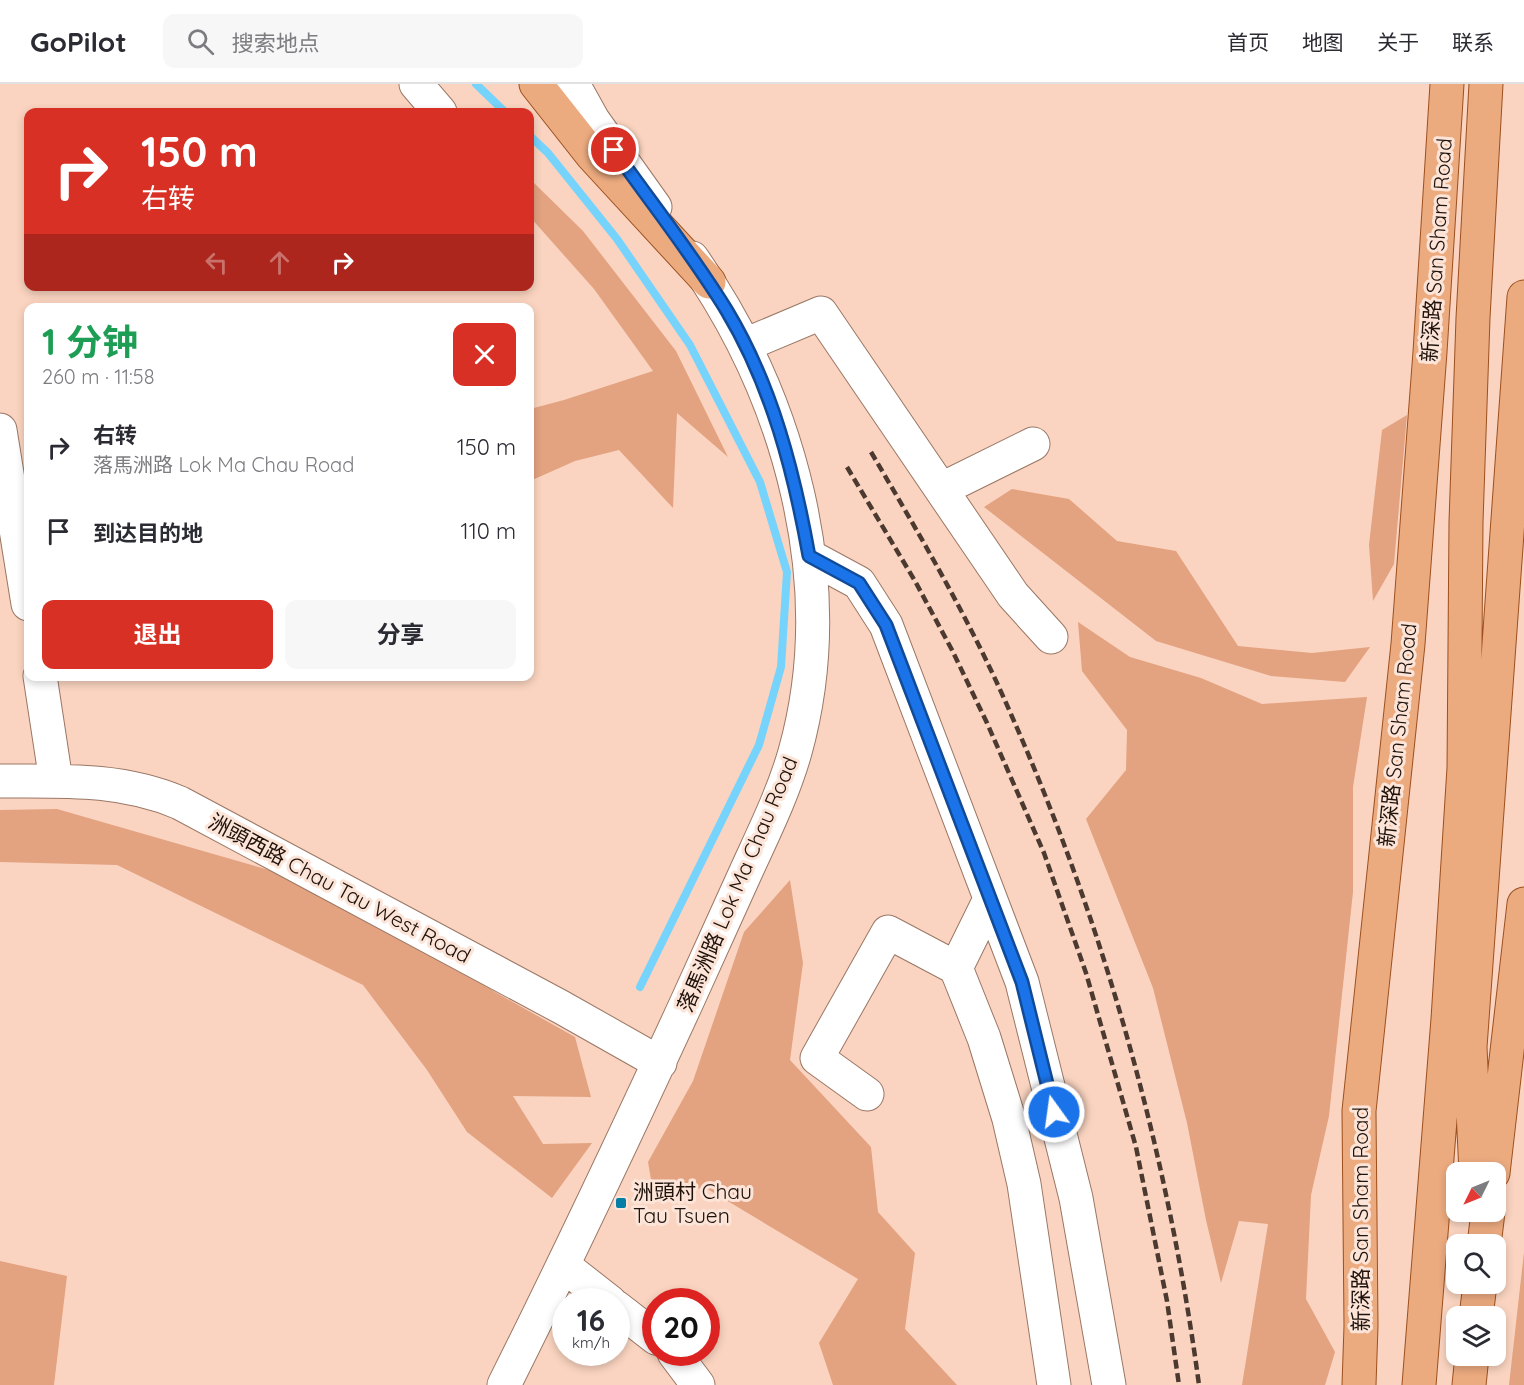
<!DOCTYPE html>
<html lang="zh">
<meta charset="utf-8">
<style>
body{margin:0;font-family:Quicksand,"Noto Sans SC",sans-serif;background:#f7f7f7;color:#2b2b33;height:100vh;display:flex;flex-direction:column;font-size:22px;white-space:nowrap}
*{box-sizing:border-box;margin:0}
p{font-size:20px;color:#7c7c81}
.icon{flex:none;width:33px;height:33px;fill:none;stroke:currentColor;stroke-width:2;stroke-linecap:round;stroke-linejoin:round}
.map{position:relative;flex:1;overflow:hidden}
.panel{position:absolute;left:24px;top:219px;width:510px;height:378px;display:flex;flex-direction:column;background:#fff;border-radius:12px;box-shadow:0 3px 9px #0003}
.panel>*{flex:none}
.banner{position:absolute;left:24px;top:24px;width:510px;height:183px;border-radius:12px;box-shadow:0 3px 9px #0003;background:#d93025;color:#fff;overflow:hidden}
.needle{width:39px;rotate:227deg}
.fabs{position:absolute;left:1446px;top:1078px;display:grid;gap:12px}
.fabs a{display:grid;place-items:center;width:60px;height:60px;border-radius:12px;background:#fff;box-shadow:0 3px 9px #0003;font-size:30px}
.speed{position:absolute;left:552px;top:1204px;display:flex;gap:12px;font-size:30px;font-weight:700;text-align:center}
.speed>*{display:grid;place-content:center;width:78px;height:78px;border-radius:50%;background:#fff;box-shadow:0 3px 9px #0003;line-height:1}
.speed small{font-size:15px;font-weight:400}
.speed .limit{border:9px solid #d22;background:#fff;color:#111}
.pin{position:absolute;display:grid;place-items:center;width:51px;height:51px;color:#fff;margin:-26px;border:3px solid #fff;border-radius:50%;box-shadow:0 2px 6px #0007}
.me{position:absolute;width:66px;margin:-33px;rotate:346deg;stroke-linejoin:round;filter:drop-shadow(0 0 4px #0008)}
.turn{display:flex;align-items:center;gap:21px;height:126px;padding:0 18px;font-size:27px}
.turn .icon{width:78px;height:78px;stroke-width:2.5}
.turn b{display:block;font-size:42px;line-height:51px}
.lanes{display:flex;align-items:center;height:57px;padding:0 18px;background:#0003;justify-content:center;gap:30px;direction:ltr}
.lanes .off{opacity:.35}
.round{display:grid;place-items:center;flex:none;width:63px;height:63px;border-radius:12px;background:#f7f7f7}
.head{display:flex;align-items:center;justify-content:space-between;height:102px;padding:0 18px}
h1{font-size:36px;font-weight:700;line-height:45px;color:#1e9e55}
.button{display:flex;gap:12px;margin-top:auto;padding:12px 18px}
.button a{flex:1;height:69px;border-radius:12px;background:#d93025;color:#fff;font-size:24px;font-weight:700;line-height:69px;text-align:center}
.button a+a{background:#f7f7f7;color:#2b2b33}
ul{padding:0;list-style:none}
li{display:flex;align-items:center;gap:18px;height:84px;padding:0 18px}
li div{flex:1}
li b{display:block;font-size:22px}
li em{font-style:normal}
header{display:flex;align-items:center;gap:36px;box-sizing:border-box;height:84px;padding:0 30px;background:#fff;border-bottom:2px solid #e1e1e2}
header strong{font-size:28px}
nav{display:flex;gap:33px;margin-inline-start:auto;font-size:21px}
.search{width:420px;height:54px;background:#f7f7f7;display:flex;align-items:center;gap:15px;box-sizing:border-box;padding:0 21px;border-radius:12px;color:#7c7c81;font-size:22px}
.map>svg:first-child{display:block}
.green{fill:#e3a280}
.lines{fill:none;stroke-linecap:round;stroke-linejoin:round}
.stream{stroke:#76d3fc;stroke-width:8}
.minor-casing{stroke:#9a7765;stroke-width:35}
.major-casing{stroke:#9c501f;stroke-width:35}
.minor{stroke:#fff;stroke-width:33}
.major{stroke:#ecaa7f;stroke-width:33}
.rail{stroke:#4c3a30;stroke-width:4.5;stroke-dasharray:9 4.5;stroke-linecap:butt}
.route-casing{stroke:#114b97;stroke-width:15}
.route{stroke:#1a73e8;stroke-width:10}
.poi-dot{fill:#077ea5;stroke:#fce5d8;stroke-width:2}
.labels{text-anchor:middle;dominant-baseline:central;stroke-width:6;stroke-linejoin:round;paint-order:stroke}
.street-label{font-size:21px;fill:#1f120b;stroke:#fce5d8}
.poi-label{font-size:21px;fill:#1f120b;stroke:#fce5d8;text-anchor:start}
</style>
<header>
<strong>GoPilot</strong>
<div class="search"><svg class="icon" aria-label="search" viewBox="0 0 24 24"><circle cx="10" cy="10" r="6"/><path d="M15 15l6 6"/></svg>搜索地点</div>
<nav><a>首页</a><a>地图</a><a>关于</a><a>联系</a></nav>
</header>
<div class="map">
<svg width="1524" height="1301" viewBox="0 0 1524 1301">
<rect width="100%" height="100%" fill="#fad4c0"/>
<!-- green -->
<path class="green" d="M 530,98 L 533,98 L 583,147 L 676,267 L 728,373 L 677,329 L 673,424 L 619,366 L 575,377 L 530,397 L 530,325 L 564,316 L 653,287 L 594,205 L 530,133 Z
M 1407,331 L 1394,480 L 1373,517 L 1369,461 L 1382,346 Z
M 1012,405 L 1069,415 L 1117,457 L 1176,467 L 1238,562 L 1312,569 L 1370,563 L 1345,598 L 1271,592 L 1156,557 L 984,423 Z
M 1078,538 L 1130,573 L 1201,594 L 1262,620 L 1367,613 L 1353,703 L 1353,808 L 1329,1032 L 1311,1111 L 1306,1215 L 1335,1268 L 1325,1301 L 1242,1301 L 1268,1140 L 1239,1137 L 1221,1199 L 1206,1136 L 1187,1039 L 1153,904 L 1086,735 L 1126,686 L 1127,646 L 1082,587 Z
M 57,725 L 335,805 L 495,908 L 575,953 L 591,1013 L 513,1012 L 543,1060 L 592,1059 L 552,1114 L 467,1048 L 427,986 L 363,901 L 117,781 L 0,778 L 0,726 Z
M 790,796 L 803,879 L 790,976 L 871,1063 L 878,1128 L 915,1169 L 905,1245 L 957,1301 L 833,1301 L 819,1259 L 858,1195 L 704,1103 L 655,1119 L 648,1078 L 693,997 L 744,848 Z
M 1524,1168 L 1524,1301 L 1509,1301 Z
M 0,1177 L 67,1192 L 54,1301 L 0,1301 Z"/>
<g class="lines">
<!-- stream -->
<path class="stream" d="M 476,0 L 505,28
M 530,52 L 548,69 L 617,155 L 690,261 L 760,398 L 787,488 L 781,583 L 759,661 L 640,903"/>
<defs>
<path id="minor" d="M 416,0 L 440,28
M 573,0 L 593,36 L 655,123
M 745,261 L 821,229 L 1013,511 L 1051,553
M 0,346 L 28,520
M 942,405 L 1033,360
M 809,472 L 859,499 L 886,541 L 1022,898 L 1076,1114 L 1109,1301
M 40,592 L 56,697
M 0,697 C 62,697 122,694 180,719 L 561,923 L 660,979
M 990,815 L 956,884 L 984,954 L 1009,1035 L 1024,1100 L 1054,1301
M 867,1010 L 817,974 L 888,848 L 956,884
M 564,1182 L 610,1218
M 616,1223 L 656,1254
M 674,1269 L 698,1301
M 504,1301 C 567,1175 627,1048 686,920 C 707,874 728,827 749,781 C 766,744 784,707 795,668 C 842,500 790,314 692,174"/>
<path id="major" d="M 536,0 L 592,71 L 709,198
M 1476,1089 L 1470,963 L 1524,213
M 1493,1089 L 1524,820
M 1484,1161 L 1488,1128
M 1476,1233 L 1480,1200
M 1359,1301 L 1361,1242 L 1359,1027 L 1408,560 L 1430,268 L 1447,0
M 1419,1301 L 1448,935 L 1464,684 L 1466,438 L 1473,234 L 1486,0
M 1469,1301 L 1472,1272"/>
</defs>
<!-- minor casing -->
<use href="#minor" class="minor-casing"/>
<!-- major casing -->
<use href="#major" class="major-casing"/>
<!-- minor -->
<use href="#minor" class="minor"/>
<!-- major -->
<use href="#major" class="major"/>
<!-- rail -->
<path class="rail" d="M 871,368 C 921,453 971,538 1010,628 C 1105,842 1168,1070 1199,1301
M 847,383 L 915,497 L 952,566 L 987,639 L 1044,769 L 1086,889 L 1136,1063 L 1167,1217 L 1179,1301"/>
</g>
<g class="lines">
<defs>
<path id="route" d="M 614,66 C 652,120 693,171 727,227 C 772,302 794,388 809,472 L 859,499 L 886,541 L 1022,898 L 1054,1028"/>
</defs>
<!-- route casing -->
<use href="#route" class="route-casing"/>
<!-- route -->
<use href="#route" class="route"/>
</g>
<!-- markers -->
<rect class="poi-dot" x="615" y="1113" width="12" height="12" rx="3"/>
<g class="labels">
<!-- street labels -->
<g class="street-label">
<text transform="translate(1436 166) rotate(-86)">新深路 San Sham Road</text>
<text transform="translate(1397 651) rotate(-84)">新深路 San Sham Road</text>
<text transform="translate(737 800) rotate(-67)">落馬洲路 Lok Ma Chau Road</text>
<text transform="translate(340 804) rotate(28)">洲頭西路 Chau Tau West Road</text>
<text transform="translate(1360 1135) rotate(-90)">新深路 San Sham Road</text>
</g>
<!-- poi labels -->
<g class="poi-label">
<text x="633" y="1107">洲頭村 Chau<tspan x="633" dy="24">Tau Tsuen</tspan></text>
</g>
</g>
</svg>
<div class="fabs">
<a><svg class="needle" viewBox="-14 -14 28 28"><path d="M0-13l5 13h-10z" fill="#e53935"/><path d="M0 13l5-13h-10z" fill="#7c7c81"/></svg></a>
<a><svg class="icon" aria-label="search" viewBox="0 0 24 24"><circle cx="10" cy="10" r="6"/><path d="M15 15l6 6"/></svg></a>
<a><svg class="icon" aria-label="layers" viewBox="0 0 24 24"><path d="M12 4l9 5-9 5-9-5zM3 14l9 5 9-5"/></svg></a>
</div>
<div class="speed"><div>16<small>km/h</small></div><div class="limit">20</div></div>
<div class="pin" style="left:614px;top:66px;background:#d93025"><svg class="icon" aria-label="arrive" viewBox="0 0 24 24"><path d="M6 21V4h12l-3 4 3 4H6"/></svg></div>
<svg class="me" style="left:1054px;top:1028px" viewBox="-20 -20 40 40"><circle r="17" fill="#1a73e8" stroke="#fff" stroke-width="3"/><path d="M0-11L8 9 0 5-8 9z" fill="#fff"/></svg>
<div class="banner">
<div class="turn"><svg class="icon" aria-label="right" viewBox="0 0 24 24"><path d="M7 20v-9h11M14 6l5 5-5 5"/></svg><div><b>150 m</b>右转</div></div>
<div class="lanes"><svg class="icon off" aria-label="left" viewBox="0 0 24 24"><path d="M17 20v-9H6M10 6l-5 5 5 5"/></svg><svg class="icon off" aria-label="ahead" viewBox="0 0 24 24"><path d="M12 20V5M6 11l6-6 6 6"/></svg><svg class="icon" aria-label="right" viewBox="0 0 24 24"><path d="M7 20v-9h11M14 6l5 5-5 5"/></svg></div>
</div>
<section class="panel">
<div class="head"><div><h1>1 分钟</h1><p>260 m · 11:58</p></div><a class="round" style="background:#d93025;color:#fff"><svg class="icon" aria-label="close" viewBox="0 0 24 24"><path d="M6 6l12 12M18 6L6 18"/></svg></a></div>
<ul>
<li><svg class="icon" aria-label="right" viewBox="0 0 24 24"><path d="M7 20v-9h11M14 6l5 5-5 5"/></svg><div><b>右转</b><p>落馬洲路 Lok Ma Chau Road</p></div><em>150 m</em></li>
<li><svg class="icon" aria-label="arrive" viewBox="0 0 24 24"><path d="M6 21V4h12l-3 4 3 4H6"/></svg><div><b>到达目的地</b></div><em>110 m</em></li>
</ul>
<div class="button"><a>退出</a><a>分享</a></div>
</section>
</div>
